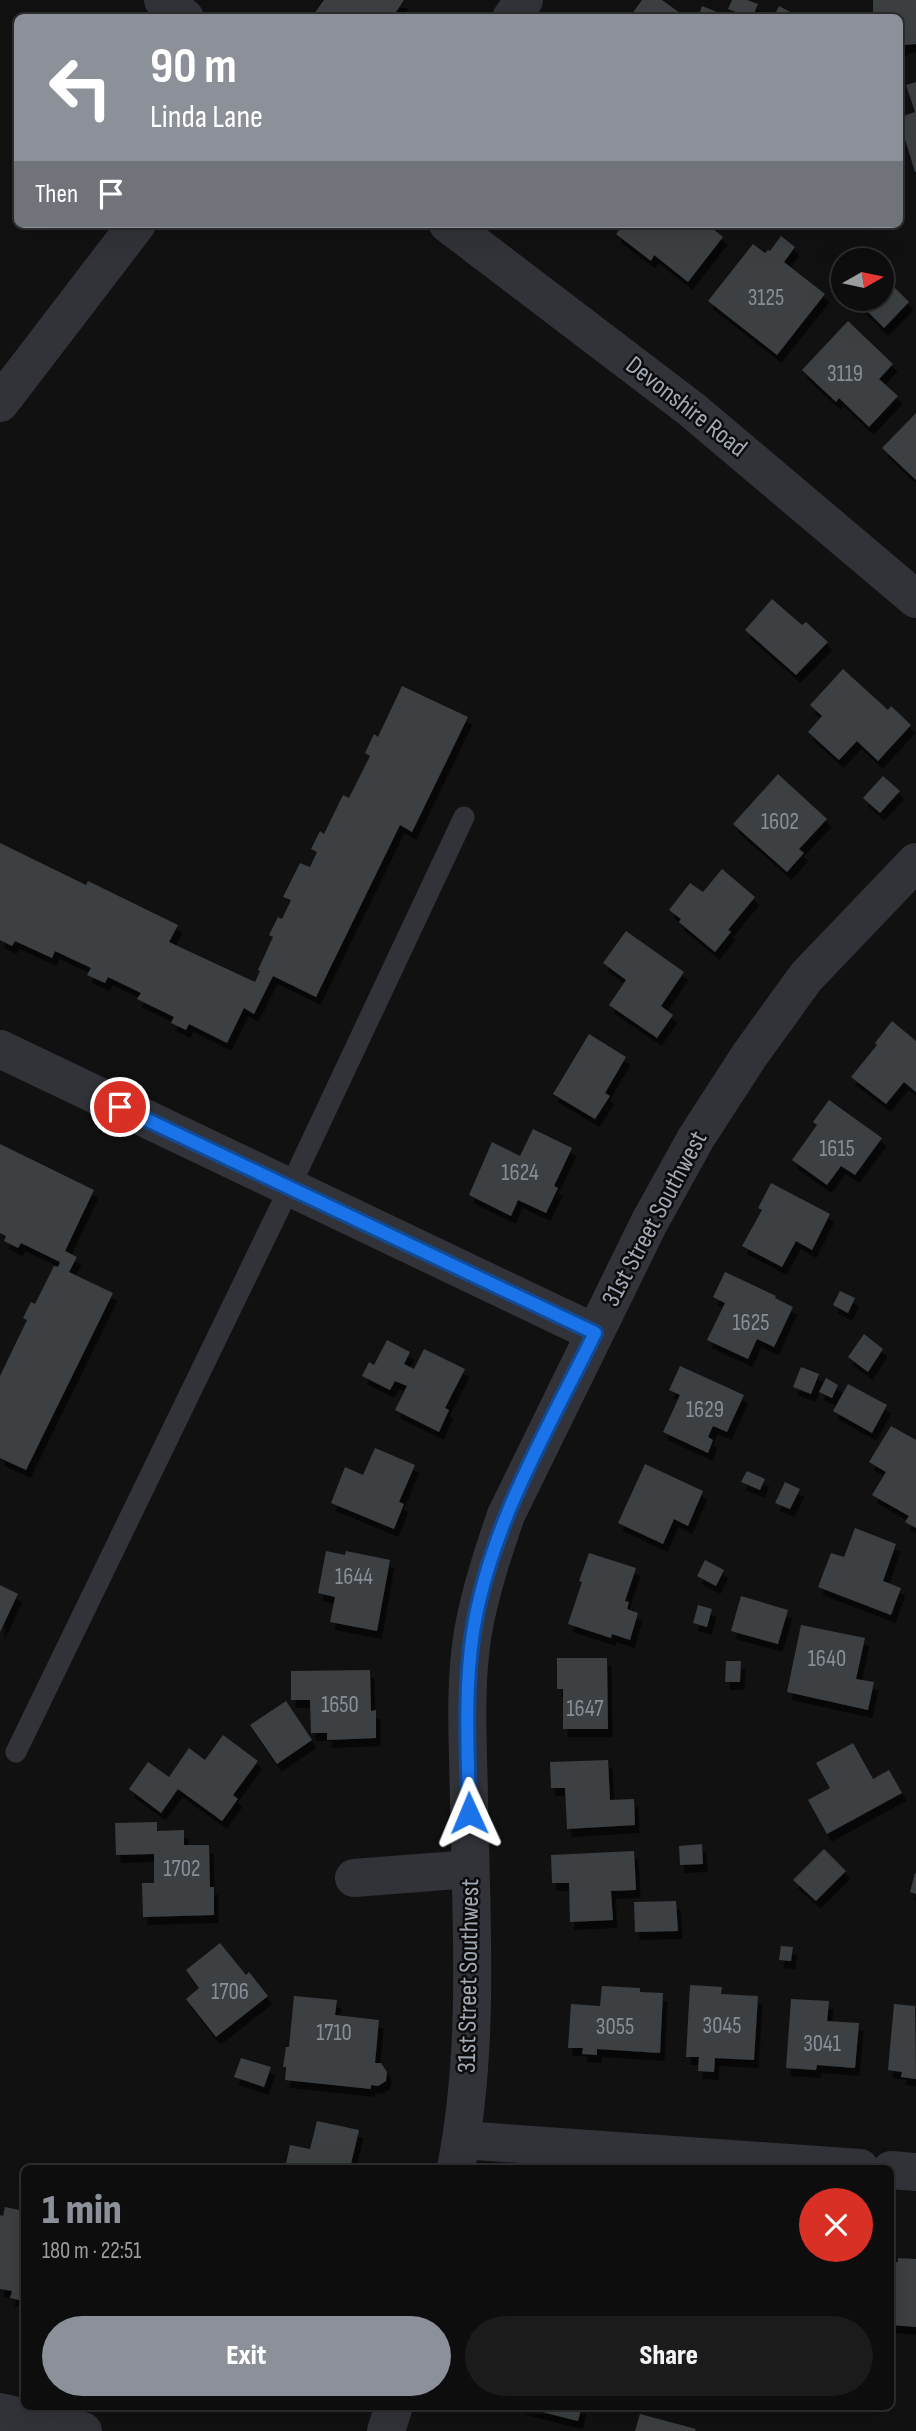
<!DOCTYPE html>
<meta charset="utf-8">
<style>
body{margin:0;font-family:"Sofia Sans Condensed",sans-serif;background:#1b1b1c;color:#f1f3f6;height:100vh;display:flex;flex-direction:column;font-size:26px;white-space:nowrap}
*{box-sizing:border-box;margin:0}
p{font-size:23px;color:#9a9c9e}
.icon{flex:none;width:38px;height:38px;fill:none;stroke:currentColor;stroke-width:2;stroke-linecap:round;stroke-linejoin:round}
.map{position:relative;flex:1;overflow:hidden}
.panel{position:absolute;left:21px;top:2165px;width:873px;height:245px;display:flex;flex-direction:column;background:#0d0d0e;border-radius:10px;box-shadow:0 7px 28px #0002,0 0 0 2px #2d2d2e}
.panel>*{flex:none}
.banner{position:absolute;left:14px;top:14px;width:889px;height:214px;border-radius:10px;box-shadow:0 7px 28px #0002,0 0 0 2px #2d2d2e;background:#8c9099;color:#fff;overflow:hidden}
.needle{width:46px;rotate:81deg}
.buttons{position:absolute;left:831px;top:248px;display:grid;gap:14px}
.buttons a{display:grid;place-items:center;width:63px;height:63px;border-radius:50%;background:#0d0d0e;box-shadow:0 7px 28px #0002,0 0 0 2px #2d2d2e;font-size:35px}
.pin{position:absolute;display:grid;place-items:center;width:60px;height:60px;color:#fff;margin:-30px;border:4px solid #fff;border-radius:50%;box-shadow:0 2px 7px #0007}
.me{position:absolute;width:77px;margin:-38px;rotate:359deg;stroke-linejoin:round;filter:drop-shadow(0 0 5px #0008)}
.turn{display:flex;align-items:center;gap:24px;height:147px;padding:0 21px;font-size:32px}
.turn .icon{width:91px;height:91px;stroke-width:2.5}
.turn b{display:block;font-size:49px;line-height:60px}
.then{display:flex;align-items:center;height:66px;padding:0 21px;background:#0003;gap:14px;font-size:26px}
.round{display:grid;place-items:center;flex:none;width:74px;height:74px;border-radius:37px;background:#1b1b1c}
.summary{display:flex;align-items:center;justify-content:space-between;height:119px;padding:0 21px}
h1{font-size:42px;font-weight:800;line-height:52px;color:#8c9099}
.primary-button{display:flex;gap:14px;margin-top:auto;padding:14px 21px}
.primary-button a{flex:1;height:80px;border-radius:42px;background:#8c9099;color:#fff;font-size:28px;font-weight:800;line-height:80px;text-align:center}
.primary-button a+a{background:#1b1b1c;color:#f1f3f6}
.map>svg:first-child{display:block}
.building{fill:#3c3f42;filter:url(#shadow)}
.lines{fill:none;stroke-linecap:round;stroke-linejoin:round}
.service{stroke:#313338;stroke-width:21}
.minor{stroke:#313338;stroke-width:38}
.tertiary{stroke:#313338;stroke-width:38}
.route-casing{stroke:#114b97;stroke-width:18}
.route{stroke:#1a73e8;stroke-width:12}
.labels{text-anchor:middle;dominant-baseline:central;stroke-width:5;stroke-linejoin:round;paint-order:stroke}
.number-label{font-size:23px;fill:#888e98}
.street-label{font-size:26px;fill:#a1a9b4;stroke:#0c0c0d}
</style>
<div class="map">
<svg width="916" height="2431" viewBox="0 0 916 2431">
<defs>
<filter id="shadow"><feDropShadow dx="4.5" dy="8" stdDeviation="0" flood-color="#0009"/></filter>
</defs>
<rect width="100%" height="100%" fill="#111112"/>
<!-- building -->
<path class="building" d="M 324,0 L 404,0 L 392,18 L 311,18 Z
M 642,0 L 662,0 L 687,18 L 629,18 Z
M 732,0 L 747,0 L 758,4 L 752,18 L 728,9 Z
M 873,0 L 916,0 L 916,44 L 903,45 L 903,48 L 900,48 L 900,18 L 873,18 Z
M 702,6 L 717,12 L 715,18 L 698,18 Z
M 779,6 L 796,15 L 795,18 L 773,18 Z
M 916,82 L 916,172 L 915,172 L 900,123 L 900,117 L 915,112 L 906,85 Z
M 624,224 L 707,224 L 723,237 L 688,282 L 654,255 L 651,261 L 616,234 Z
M 781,236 L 795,247 L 784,262 L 825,294 L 777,355 L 708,301 L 753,244 L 765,253 L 768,250 L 770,251 Z
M 882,275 L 909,302 L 884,328 L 855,299 L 882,299 Z
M 848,321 L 893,364 L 879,379 L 898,396 L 869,427 L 839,398 L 836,402 L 802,370 Z
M 916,413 L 916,480 L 882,448 Z
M 772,599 L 802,625 L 806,622 L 828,642 L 796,675 L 745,630 Z
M 843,669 L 888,710 L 891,706 L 911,725 L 878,761 L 857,741 L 839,760 L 808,732 L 822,716 L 810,705 Z
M 402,686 L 468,717 L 412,832 L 400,825 L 316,997 L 273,976 L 254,1014 L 244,1008 L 227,1043 L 189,1024 L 186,1030 L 171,1023 L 174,1017 L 137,999 L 141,993 L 108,977 L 105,983 L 87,975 L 91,968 L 55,951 L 52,958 L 15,941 L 12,946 L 0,940 L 0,843 L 86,885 L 88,881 L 178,925 L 169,942 L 255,982 L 260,971 L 258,970 L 273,937 L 269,935 L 278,917 L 282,919 L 291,900 L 283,897 L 300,863 L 310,867 L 317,852 L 311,849 L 320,831 L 324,834 L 343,795 L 349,798 L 370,756 L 365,753 L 374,734 L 378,737 Z
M 778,774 L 827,819 L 799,849 L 804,853 L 787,872 L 733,824 Z
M 883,776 L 900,791 L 880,813 L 863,798 Z
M 722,869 L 755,897 L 728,930 L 731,932 L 715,952 L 679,922 L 681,919 L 669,910 L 690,883 L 703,892 Z
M 626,931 L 684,972 L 661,1006 L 673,1015 L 657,1038 L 609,1005 L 626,980 L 603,963 Z
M 892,1021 L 916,1041 L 916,1092 L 904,1082 L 886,1104 L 851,1077 L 877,1045 L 875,1043 Z
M 589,1034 L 626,1057 L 605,1093 L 610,1096 L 595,1119 L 553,1094 Z
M 829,1100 L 882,1138 L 855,1175 L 841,1166 L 827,1185 L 792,1160 L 817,1125 L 813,1122 Z
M 533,1129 L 572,1148 L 554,1186 L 558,1188 L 546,1213 L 518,1200 L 511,1216 L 469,1195 L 492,1142 L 520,1156 Z
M 0,1144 L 94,1190 L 65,1251 L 77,1257 L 69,1272 L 113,1293 L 26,1470 L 0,1458 L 0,1376 L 27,1320 L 23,1318 L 31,1302 L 35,1304 L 54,1266 L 58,1267 L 60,1262 L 21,1243 L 18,1248 L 4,1241 L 6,1236 L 0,1233 Z
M 771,1183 L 830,1214 L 812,1250 L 796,1241 L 782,1267 L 742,1246 L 762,1210 L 758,1208 Z
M 725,1272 L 776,1296 L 775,1298 L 793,1307 L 774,1347 L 757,1339 L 748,1359 L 707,1340 L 725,1303 L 713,1297 Z
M 840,1291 L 855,1298 L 848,1313 L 833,1305 Z
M 864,1334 L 883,1349 L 868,1372 L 848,1357 Z
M 387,1340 L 410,1352 L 404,1364 L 414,1369 L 424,1349 L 465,1369 L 445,1408 L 449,1410 L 439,1432 L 395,1410 L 407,1386 L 395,1381 L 390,1390 L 362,1376 L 369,1362 L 374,1365 Z
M 680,1366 L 744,1395 L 727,1432 L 713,1426 L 708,1437 L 713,1440 L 708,1453 L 663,1432 L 680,1395 L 669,1390 Z
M 801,1367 L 819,1374 L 811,1394 L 793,1387 Z
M 826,1378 L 838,1385 L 832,1398 L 819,1392 Z
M 848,1384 L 887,1405 L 872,1433 L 833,1411 Z
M 891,1426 L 916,1440 L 916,1528 L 905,1522 L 909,1516 L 872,1495 L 886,1472 L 869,1462 Z
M 375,1448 L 415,1465 L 399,1502 L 404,1504 L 394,1529 L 331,1503 L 345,1467 L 363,1475 Z
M 645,1464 L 703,1491 L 688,1526 L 674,1519 L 663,1544 L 618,1523 Z
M 747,1471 L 765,1479 L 760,1490 L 741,1482 Z
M 785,1482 L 800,1489 L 790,1509 L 775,1503 Z
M 855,1528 L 896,1544 L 883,1581 L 901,1588 L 891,1615 L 818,1587 L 831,1553 L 844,1557 Z
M 326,1551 L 345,1555 L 346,1551 L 390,1560 L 377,1631 L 330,1622 L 335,1597 L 318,1593 Z
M 589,1553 L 636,1568 L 625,1601 L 629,1602 L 627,1609 L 638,1613 L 630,1640 L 612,1634 L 611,1638 L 568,1624 L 582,1582 L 579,1581 Z
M 705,1560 L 724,1570 L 716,1586 L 697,1576 Z
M 0,1585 L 18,1594 L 0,1632 Z
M 741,1596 L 788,1610 L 778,1644 L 731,1631 Z
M 698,1605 L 712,1609 L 707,1627 L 693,1623 Z
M 801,1625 L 865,1638 L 856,1679 L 874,1682 L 868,1710 L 787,1692 Z
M 557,1658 L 607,1658 L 608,1729 L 563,1729 L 563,1689 L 557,1689 Z
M 726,1661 L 741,1661 L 740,1682 L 725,1682 Z
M 370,1670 L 371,1711 L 376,1710 L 376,1738 L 327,1740 L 327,1733 L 311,1733 L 310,1700 L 291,1700 L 291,1671 Z
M 286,1701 L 312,1740 L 277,1764 L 250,1725 Z
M 223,1735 L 258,1761 L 233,1795 L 238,1799 L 222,1821 L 178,1789 L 161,1813 L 129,1789 L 148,1762 L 169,1777 L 189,1748 L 205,1760 Z
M 853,1743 L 873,1779 L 889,1770 L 902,1793 L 827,1834 L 808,1800 L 830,1788 L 816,1763 Z
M 608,1760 L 610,1800 L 634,1799 L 635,1825 L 567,1829 L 565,1788 L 551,1788 L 550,1762 Z
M 157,1822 L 157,1831 L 184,1830 L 184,1845 L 209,1845 L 210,1887 L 214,1887 L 214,1915 L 143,1917 L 142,1883 L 154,1883 L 154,1854 L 116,1855 L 115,1823 Z
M 702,1844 L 703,1864 L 680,1865 L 679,1846 Z
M 824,1849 L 846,1871 L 816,1901 L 793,1880 Z
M 634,1851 L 636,1890 L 611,1891 L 613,1920 L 570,1922 L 569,1883 L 552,1883 L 551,1855 Z
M 915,1873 L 916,1873 L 916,1894 L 910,1892 Z
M 676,1901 L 678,1931 L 635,1932 L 634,1902 Z
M 220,1943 L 246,1975 L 249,1972 L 268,1996 L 216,2037 L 186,1999 L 199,1988 L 186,1970 Z
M 781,1946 L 793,1947 L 791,1961 L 779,1960 Z
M 690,1985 L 722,1987 L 721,1994 L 758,1996 L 754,2060 L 715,2058 L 714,2072 L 698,2071 L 699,2057 L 686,2057 Z
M 602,1986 L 640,1988 L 640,1992 L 663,1993 L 660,2053 L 597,2049 L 597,2055 L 582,2054 L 583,2048 L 568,2048 L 571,2004 L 600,2006 Z
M 294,1996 L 337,2000 L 335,2015 L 379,2020 L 375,2063 L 381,2063 L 387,2072 L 386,2081 L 378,2086 L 371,2085 L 371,2089 L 285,2080 L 286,2067 L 283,2067 L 286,2047 L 289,2047 Z
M 791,1999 L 829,2001 L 827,2021 L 859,2023 L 855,2068 L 817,2065 L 816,2070 L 786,2068 Z
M 894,2004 L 915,2006 L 916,2079 L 901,2077 L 902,2072 L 888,2070 Z
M 241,2058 L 271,2067 L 264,2087 L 234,2077 Z
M 317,2121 L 359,2130 L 350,2168 L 285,2168 L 290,2145 L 310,2149 Z
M 5,2207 L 24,2211 L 24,2301 L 10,2298 L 12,2291 L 0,2289 L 0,2215 L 3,2216 Z
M 898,2258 L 916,2259 L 916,2327 L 891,2325 L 891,2262 L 898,2262 Z
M 518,2406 L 582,2406 L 578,2421 Z
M 640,2414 L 696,2429 L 695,2431 L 635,2431 Z"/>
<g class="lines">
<!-- service -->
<path class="service" d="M 16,1752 L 289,1189 L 464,817"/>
<!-- minor -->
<path class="minor" d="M 511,18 L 524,0
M 0,403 L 137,224
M 0,1049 L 595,1333
M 354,1878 L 470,1869
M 462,2140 L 860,2168
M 456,2168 C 480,2046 471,1921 469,1797 C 468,1742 464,1686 473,1632 C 480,1592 493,1553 506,1515 L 649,1223 L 696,1138 L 749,1056 L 806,977 L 916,862
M 891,2170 L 916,2172
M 0,2412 L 83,2431
M 386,2431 L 394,2406"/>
<!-- tertiary -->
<path class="tertiary" d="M 163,0 L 185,18
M 448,224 L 691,409 L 916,599"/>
</g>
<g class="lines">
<defs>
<path id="route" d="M 120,1107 L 595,1333 C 548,1429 490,1525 473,1632 C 464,1692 468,1753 469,1813"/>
</defs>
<!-- route casing -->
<use href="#route" class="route-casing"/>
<!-- route -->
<use href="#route" class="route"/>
</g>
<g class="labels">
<!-- number labels -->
<g class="number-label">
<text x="766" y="298">3125</text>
<text x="845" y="374">3119</text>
<text x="780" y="822">1602</text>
<text x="837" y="1149">1615</text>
<text x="520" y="1173">1624</text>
<text x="751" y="1323">1625</text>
<text x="705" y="1410">1629</text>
<text x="354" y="1577">1644</text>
<text x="827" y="1659">1640</text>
<text x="340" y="1705">1650</text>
<text x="585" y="1709">1647</text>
<text x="182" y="1869">1702</text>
<text x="230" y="1992">1706</text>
<text x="722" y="2026">3045</text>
<text x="615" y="2027">3055</text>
<text x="334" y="2033">1710</text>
<text x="822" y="2044">3041</text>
</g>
<!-- street labels -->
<g class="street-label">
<text transform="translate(686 407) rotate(38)">Devonshire Road</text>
<text transform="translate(655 1219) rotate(-62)">31st Street Southwest</text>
<text transform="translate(469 1976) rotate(-89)">31st Street Southwest</text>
</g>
</g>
</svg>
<div class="buttons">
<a><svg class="needle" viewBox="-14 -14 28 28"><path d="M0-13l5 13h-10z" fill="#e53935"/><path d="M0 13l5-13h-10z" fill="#9a9c9e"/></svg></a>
</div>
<div class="pin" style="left:120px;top:1107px;background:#d93025"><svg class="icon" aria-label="arrive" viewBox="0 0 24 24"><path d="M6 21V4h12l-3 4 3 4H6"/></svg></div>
<svg class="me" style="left:469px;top:1813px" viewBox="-20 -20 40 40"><path d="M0-17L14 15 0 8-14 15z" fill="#1a73e8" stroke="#fff" stroke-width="4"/></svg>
<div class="banner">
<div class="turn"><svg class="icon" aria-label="left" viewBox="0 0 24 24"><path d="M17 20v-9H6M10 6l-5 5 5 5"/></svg><div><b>90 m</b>Linda Lane</div></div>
<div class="then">Then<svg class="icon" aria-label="arrive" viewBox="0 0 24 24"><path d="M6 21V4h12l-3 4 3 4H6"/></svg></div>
</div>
<section class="panel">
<div class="summary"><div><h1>1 min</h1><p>180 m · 22:51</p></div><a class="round" style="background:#d93025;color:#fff"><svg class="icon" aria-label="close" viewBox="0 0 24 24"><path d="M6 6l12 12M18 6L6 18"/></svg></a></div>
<div class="primary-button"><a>Exit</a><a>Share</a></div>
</section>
</div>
